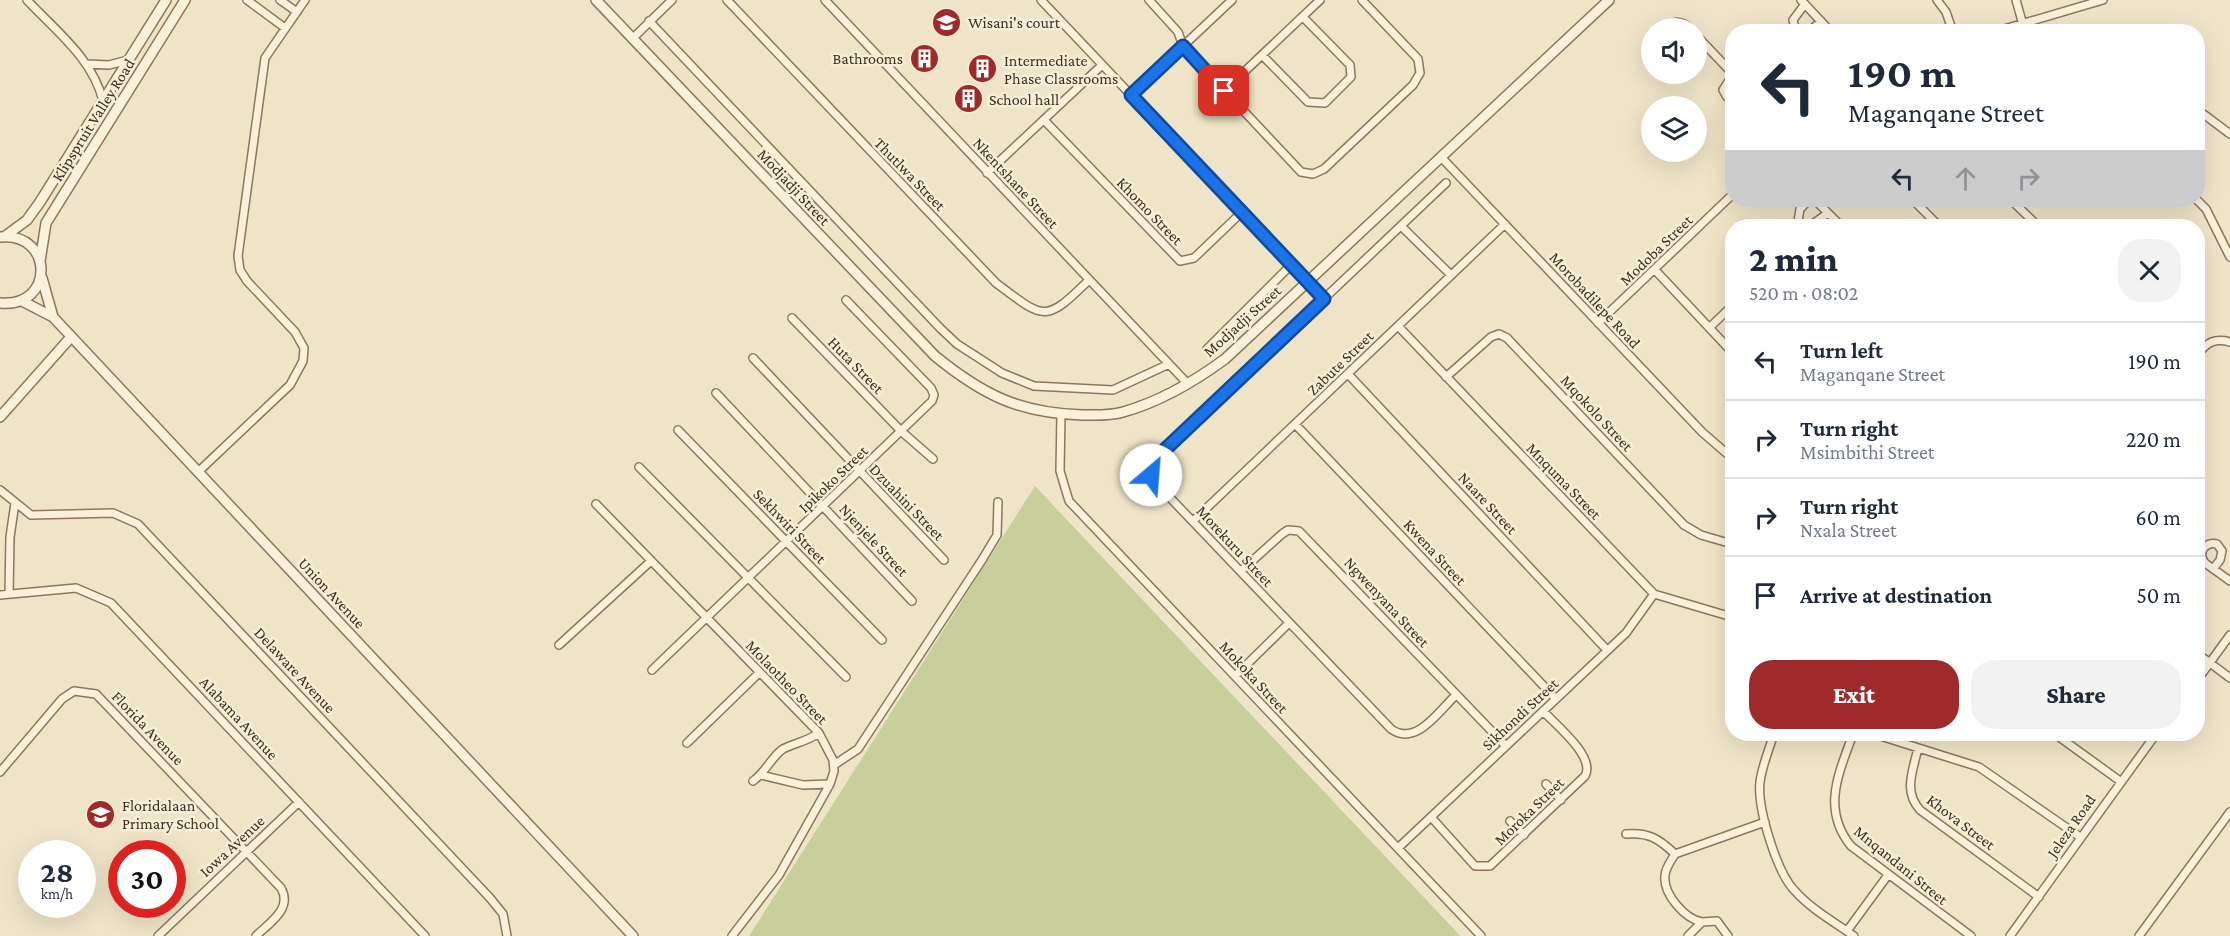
<!DOCTYPE html>
<meta charset="utf-8">
<style>
body{margin:0;font-family:"Crimson Pro",serif;background:#f2f2f3;color:#1f2937;height:100vh;display:flex;flex-direction:column;font-size:22px;white-space:nowrap}
*{box-sizing:border-box;margin:0}
p{font-size:20px;color:#747a83}
.icon{flex:none;width:33px;height:33px;fill:none;stroke:currentColor;stroke-width:2;stroke-linecap:round;stroke-linejoin:round}
.map{position:relative;flex:1;overflow:hidden}
.side{position:absolute;left:1725px;top:219px;width:480px;height:522px;display:flex;flex-direction:column;background:#fff;border-radius:24px;box-shadow:0 6px 24px #0002}
.side>*{flex:none}
.hud{position:absolute;left:1725px;top:24px;width:480px;height:183px;border-radius:24px;box-shadow:0 6px 24px #0002;background:#fff;color:#1f2937;overflow:hidden}
.tools{position:absolute;left:1641px;top:18px;display:grid;gap:12px}
.tools a{display:grid;place-items:center;width:66px;height:66px;border-radius:50%;background:#fff;box-shadow:0 6px 24px #0002;font-size:30px}
.speed{position:absolute;left:18px;top:840px;display:flex;gap:12px;font-size:30px;font-weight:700;text-align:center}
.speed>*{display:grid;place-content:center;width:78px;height:78px;border-radius:50%;background:#fff;box-shadow:0 6px 24px #0002;line-height:1}
.speed small{font-size:15px;font-weight:400}
.speed .limit{border:9px solid #d22;background:#fff;color:#111}
.pin{position:absolute;display:grid;place-items:center;width:51px;height:51px;color:#fff;margin:-26px;border-radius:12px;box-shadow:0 3px 9px #0006}
.me{position:absolute;width:66px;margin:-33px;rotate:27deg;stroke-linejoin:round;filter:drop-shadow(0 0 4px #0008)}
.turn{display:flex;align-items:center;gap:21px;height:126px;padding:0 24px;font-size:27px}
.turn .icon{width:78px;height:78px;stroke-width:2.5}
.turn b{display:block;font-size:42px;line-height:51px}
.lanes{display:flex;align-items:center;height:57px;padding:0 24px;background:#0003;justify-content:center;gap:30px;direction:ltr}
.lanes .off{opacity:.35}
.round{display:grid;place-items:center;flex:none;width:63px;height:63px;border-radius:24px;background:#f2f2f3}
.headline{display:flex;align-items:center;justify-content:space-between;height:102px;padding:0 24px}
h1{font-size:36px;font-weight:800;line-height:45px}
.primary-button{display:flex;gap:12px;margin-top:auto;padding:12px 24px}
.primary-button a{flex:1;height:69px;border-radius:24px;background:#9e2a2b;color:#fff;font-size:24px;font-weight:800;line-height:69px;text-align:center}
.primary-button a+a{background:#f2f2f3;color:#1f2937}
ul{padding:0;list-style:none}
li{display:flex;align-items:center;gap:18px;height:78px;padding:0 24px;border-top:2px solid #e0e1e3}
li div{flex:1}
li b{display:block;font-size:22px}
li em{font-style:normal}
.map>svg:first-child{display:block}
.green{fill:#c9cf9b}
.lines{fill:none;stroke-linecap:round;stroke-linejoin:round}
.minor-casing{stroke:#8d765c;stroke-width:10}
.tertiary-casing{stroke:#8d765c;stroke-width:12}
.minor{stroke:#faf1dc;stroke-width:7}
.tertiary{stroke:#faf1dc;stroke-width:9}
.route-casing{stroke:#114b97;stroke-width:15}
.route{stroke:#1a73e8;stroke-width:10}
.labels{text-anchor:middle;dominant-baseline:central;stroke-width:5;stroke-linejoin:round;paint-order:stroke}
.poi-label{font-size:16px;fill:#3d2e20;stroke:#f7eed8;text-anchor:start}
.street-label{font-size:16px;fill:#3d2e20;stroke:#f7eed8}
</style>
<div class="map">
<svg width="2230" height="936" viewBox="0 0 2230 936">
<rect width="100%" height="100%" fill="#f0e4c8"/>
<!-- green -->
<path class="green" d="M 1035,486 L 1452,927 L 1460,936 L 749,936 Z"/>
<g class="lines">
<defs>
<path id="minor" d="M 27,0 C 56,31 93,59 103,101
M 247,0 L 285,28
M 280,0 L 297,12
M 727,0 L 996,283 C 1045,320 1045,323 1089,280
M 825,0 L 1187,383
M 1041,0 L 1324,299
M 1149,0 L 1178,32 L 1183,46 L 1192,56 L 1301,172 L 1313,174 L 1324,169 L 1413,85 L 1420,73 L 1418,59 L 1362,0
M 1801,0 L 1831,32
M 1937,0 L 1946,12 L 1953,32
M 2016,0 L 2025,32
M 649,21 L 940,328 L 957,344 L 1002,373 L 1034,386 L 1113,390 L 1169,364
M 1667,28 C 1674,20 1682,21 1690,28
M 1796,32 L 1793,20 L 1805,4
M 1809,32 L 1821,21
M 1994,32 L 2103,0
M 1696,35 L 1732,73
M 632,39 L 672,0
M 1263,56 L 1308,102 L 1325,103 L 1351,77 L 1350,65 L 1303,17
M 87,64 L 109,65 L 128,60
M 1732,76 L 1723,90 L 1727,97 L 1732,98
M 1224,91 L 1320,0
M 1131,95 L 1232,0
M 2198,110 L 2230,134
M 1044,120 L 1180,261 L 1194,258 L 1242,212
M 1441,157 L 1702,432 L 1732,458
M 987,173 L 1102,65
M 1446,183 L 1155,459 L 1151,471 L 1156,483 L 1391,729 C 1416,747 1439,711 1456,695
M 1815,200 L 1841,226
M 1913,200 L 1939,226
M 2011,200 L 2038,226
M 2197,200 L 2206,209 L 2230,257
M 1401,226 L 1451,275
M 1806,226 L 1798,221 L 1800,209 L 1809,200
M 1810,226 L 1828,213
M 1655,270 L 1732,352
M 792,318 L 901,431 L 933,459
M 1598,323 L 1732,195
M 1398,326 L 1654,594 L 1732,617
M 1710,327 L 1732,306
M 1207,349 L 1292,264
M 2198,354 C 2207,342 2215,338 2230,342
M 753,358 L 944,560
M 1348,374 L 1607,650
M 1446,377 L 1491,337 L 1499,334 L 1507,338 L 1684,525 L 1701,535 L 1732,544
M 716,393 L 912,601
M 1061,414 L 1060,471 L 1069,501 L 1481,936
M 1295,424 L 1556,699
M 678,430 L 882,640
M 639,467 L 846,677
M 198,472 L 290,385 L 303,361 L 304,348 L 295,332 L 247,281 L 240,270 L 238,256 L 265,58 L 305,0
M 0,490 L 31,515 L 113,513 L 138,524 L 490,898 L 503,914 L 507,936
M 596,504 L 819,733 L 833,760 L 834,771 L 830,784 L 779,875 L 732,936
M 1193,521 L 1505,224
M 2213,569 L 2220,560 L 2222,551 L 2217,544 C 2205,541 2197,553 2205,563 L 2230,581
M 1241,571 L 1282,534 L 1288,530 L 1299,531 L 1506,746
M 9,594 L 10,537 L 15,503
M 0,595 L 76,588 L 111,603 L 425,936
M 559,645 L 651,561
M 2198,654 L 2230,678
M 652,670 L 932,401 L 934,395 L 931,388 L 846,300
M 1235,676 L 1289,623
M 2198,679 L 2230,635
M 1774,734 C 1769,749 1762,766 1760,782 C 1757,808 1777,873 1795,891 C 1811,909 1834,922 1854,936
M 1853,734 C 1839,773 1821,809 1851,846 L 1971,936
M 1874,734 L 1979,767 L 2080,837
M 2055,734 L 2120,781
M 687,743 L 759,673
M 1918,748 C 1913,771 1903,791 1920,810 L 2039,897
M 834,765 L 858,749 L 982,560 L 997,535 L 998,502
M 0,772 L 62,699 L 74,691 L 96,694 L 281,888 C 293,909 269,923 256,936
M 761,775 L 803,785 L 830,784
M 753,781 C 766,772 772,756 783,749 C 794,743 806,742 819,733
M 1546,784 L 1561,800
M 1431,817 L 1475,866 L 1490,866 L 1585,776 C 1596,757 1556,725 1543,711
M 1510,821 L 1524,835
M 1626,834 C 1649,832 1659,839 1675,854
M 1398,848 L 1626,633 L 1654,594
M 1702,922 L 1717,921 L 1728,936
M 1847,931 L 1888,875
M 158,936 L 299,802
M 1688,936 L 1702,922 C 1685,919 1663,894 1665,876 C 1665,868 1671,861 1675,854 L 1765,822
M 2010,936 L 2156,734
M 2139,936 L 2230,812"/>
<path id="tertiary" d="M 596,0 L 935,356 C 983,395 1019,413 1082,415 C 1095,415 1110,416 1123,412 C 1159,402 1195,381 1225,359 L 1609,0
M 4,237 L 27,220 L 40,202 L 166,0
M 40,261 L 46,223 L 185,0
M 42,278 L 53,317
M 22,301 L 53,317 L 633,936
M 0,303 C 56,308 53,232 1,237
M 0,417 L 71,337"/>
</defs>
<!-- minor casing -->
<use href="#minor" class="minor-casing"/>
<!-- tertiary casing -->
<use href="#tertiary" class="tertiary-casing"/>
<!-- minor -->
<use href="#minor" class="minor"/>
<!-- tertiary -->
<use href="#tertiary" class="tertiary"/>
</g>
<g class="lines">
<defs>
<path id="route" d="M 1151,475 L 1155,459 L 1324,299 L 1131,95 L 1183,46 L 1224,91"/>
</defs>
<!-- route casing -->
<use href="#route" class="route-casing"/>
<!-- route -->
<use href="#route" class="route"/>
</g>
<!-- icons -->
<defs>
<symbol id="school-disc" viewBox="-11 -11 22 22"><circle r="9.5" fill="#9e2a2b" stroke="#f7eed8"/><path d="M0-5L7-2L0 1L-7-2ZM-4 1L0 2.5L4 1V4Q0 6-4 4Z" fill="#fff"/></symbol>
<symbol id="building-disc" viewBox="-11 -11 22 22"><circle r="9.5" fill="#9e2a2b" stroke="#f7eed8"/><path d="M-4-6H4V6H1V3H-1V6H-4ZM-2.5-4.3h1.7v1.8h-1.7ZM.8-4.3h1.7v1.8H.8ZM-2.5-1h1.7V.8h-1.7ZM.8-1h1.7V.8H.8Z" fill="#fff"/></symbol>
</defs>
<g fill-rule="evenodd">
<use href="#school-disc" x="930" y="6" width="33" height="33"/>
<use href="#building-disc" x="908" y="42" width="33" height="33"/>
<use href="#building-disc" x="966" y="52" width="33" height="33"/>
<use href="#building-disc" x="952" y="82" width="33" height="33"/>
<use href="#school-disc" x="84" y="798" width="33" height="33"/>
</g>
<g class="labels">
<!-- poi labels -->
<g class="poi-label">
<text x="968" y="22">Wisani's court</text>
<text x="903" y="58" text-anchor="end">Bathrooms</text>
<text x="1004" y="60">Intermediate<tspan x="1004" dy="18">Phase Classrooms</tspan></text>
<text x="989" y="99">School hall</text>
<text x="122" y="805">Floridalaan<tspan x="122" dy="18">Primary School</tspan></text>
</g>
<!-- street labels -->
<g class="street-label">
<text transform="translate(93 120) rotate(-58)">Klipspruit Valley Road</text>
<text transform="translate(910 174) rotate(46)">Thutlwa Street</text>
<text transform="translate(1016 183) rotate(47)">Nkentshane Street</text>
<text transform="translate(794 187) rotate(47)">Modjadji Street</text>
<text transform="translate(1150 211) rotate(46)">Khomo Street</text>
<text transform="translate(1656 250) rotate(-44)">Modoba Street</text>
<text transform="translate(1595 300) rotate(47)">Morobadilepe Road</text>
<text transform="translate(1242 321) rotate(-42)">Modjadji Street</text>
<text transform="translate(1340 363) rotate(-44)">Zabute Street</text>
<text transform="translate(856 365) rotate(46)">Huta Street</text>
<text transform="translate(1597 413) rotate(47)">Mqokolo Street</text>
<text transform="translate(833 479) rotate(-44)">Ipikoko Street</text>
<text transform="translate(1564 481) rotate(46)">Mnquma Street</text>
<text transform="translate(907 502) rotate(46)">Dzuahini Street</text>
<text transform="translate(1488 503) rotate(47)">Naare Street</text>
<text transform="translate(790 526) rotate(46)">Sekhwiri Street</text>
<text transform="translate(874 540) rotate(47)">Njenjele Street</text>
<text transform="translate(1235 546) rotate(47)">Morekuru Street</text>
<text transform="translate(1435 552) rotate(47)">Kwena Street</text>
<text transform="translate(332 593) rotate(47)">Union Avenue</text>
<text transform="translate(1387 602) rotate(47)">Ngwenyana Street</text>
<text transform="translate(295 670) rotate(47)">Delaware Avenue</text>
<text transform="translate(1254 677) rotate(47)">Mokoka Street</text>
<text transform="translate(787 682) rotate(46)">Molaotheo Street</text>
<text transform="translate(1520 714) rotate(-43)">Sikhondi Street</text>
<text transform="translate(239 718) rotate(47)">Alabama Avenue</text>
<text transform="translate(148 728) rotate(46)">Florida Avenue</text>
<text transform="translate(1529 811) rotate(-44)">Moroka Street</text>
<text transform="translate(1961 822) rotate(37)">Khova Street</text>
<text transform="translate(2071 826) rotate(-55)">Jeleza Road</text>
<text transform="translate(232 846) rotate(-43)">Iowa Avenue</text>
<text transform="translate(1901 865) rotate(39)">Mnqandani Street</text>
</g>
</g>
</svg>
<div class="tools">
<a><svg class="icon" aria-label="sound" viewBox="0 0 24 24"><path d="M4 9h4l5-4v14l-5-4H4zM17 9q2 3 0 6"/></svg></a>
<a><svg class="icon" aria-label="layers" viewBox="0 0 24 24"><path d="M12 4l9 5-9 5-9-5zM3 14l9 5 9-5"/></svg></a>
</div>
<div class="speed"><div>28<small>km/h</small></div><div class="limit">30</div></div>
<div class="pin" style="left:1224px;top:91px;background:#d93025"><svg class="icon" aria-label="arrive" viewBox="0 0 24 24"><path d="M6 21V4h12l-3 4 3 4H6"/></svg></div>
<svg class="me" style="left:1151px;top:475px" viewBox="-20 -20 40 40"><circle r="19" fill="#fff"/><path d="M0-13L10 11 0 6-10 11z" fill="#1a73e8"/></svg>
<div class="hud">
<div class="turn"><svg class="icon" aria-label="left" viewBox="0 0 24 24"><path d="M17 20v-9H6M10 6l-5 5 5 5"/></svg><div><b>190 m</b>Maganqane Street</div></div>
<div class="lanes"><svg class="icon" aria-label="left" viewBox="0 0 24 24"><path d="M17 20v-9H6M10 6l-5 5 5 5"/></svg><svg class="icon off" aria-label="ahead" viewBox="0 0 24 24"><path d="M12 20V5M6 11l6-6 6 6"/></svg><svg class="icon off" aria-label="right" viewBox="0 0 24 24"><path d="M7 20v-9h11M14 6l5 5-5 5"/></svg></div>
</div>
<section class="side">
<div class="headline"><div><h1>2 min</h1><p>520 m · 08:02</p></div><a class="round"><svg class="icon" aria-label="close" viewBox="0 0 24 24"><path d="M6 6l12 12M18 6L6 18"/></svg></a></div>
<ul>
<li><svg class="icon" aria-label="left" viewBox="0 0 24 24"><path d="M17 20v-9H6M10 6l-5 5 5 5"/></svg><div><b>Turn left</b><p>Maganqane Street</p></div><em>190 m</em></li>
<li><svg class="icon" aria-label="right" viewBox="0 0 24 24"><path d="M7 20v-9h11M14 6l5 5-5 5"/></svg><div><b>Turn right</b><p>Msimbithi Street</p></div><em>220 m</em></li>
<li><svg class="icon" aria-label="right" viewBox="0 0 24 24"><path d="M7 20v-9h11M14 6l5 5-5 5"/></svg><div><b>Turn right</b><p>Nxala Street</p></div><em>60 m</em></li>
<li><svg class="icon" aria-label="arrive" viewBox="0 0 24 24"><path d="M6 21V4h12l-3 4 3 4H6"/></svg><div><b>Arrive at destination</b></div><em>50 m</em></li>
</ul>
<div class="primary-button"><a>Exit</a><a>Share</a></div>
</section>
</div>
